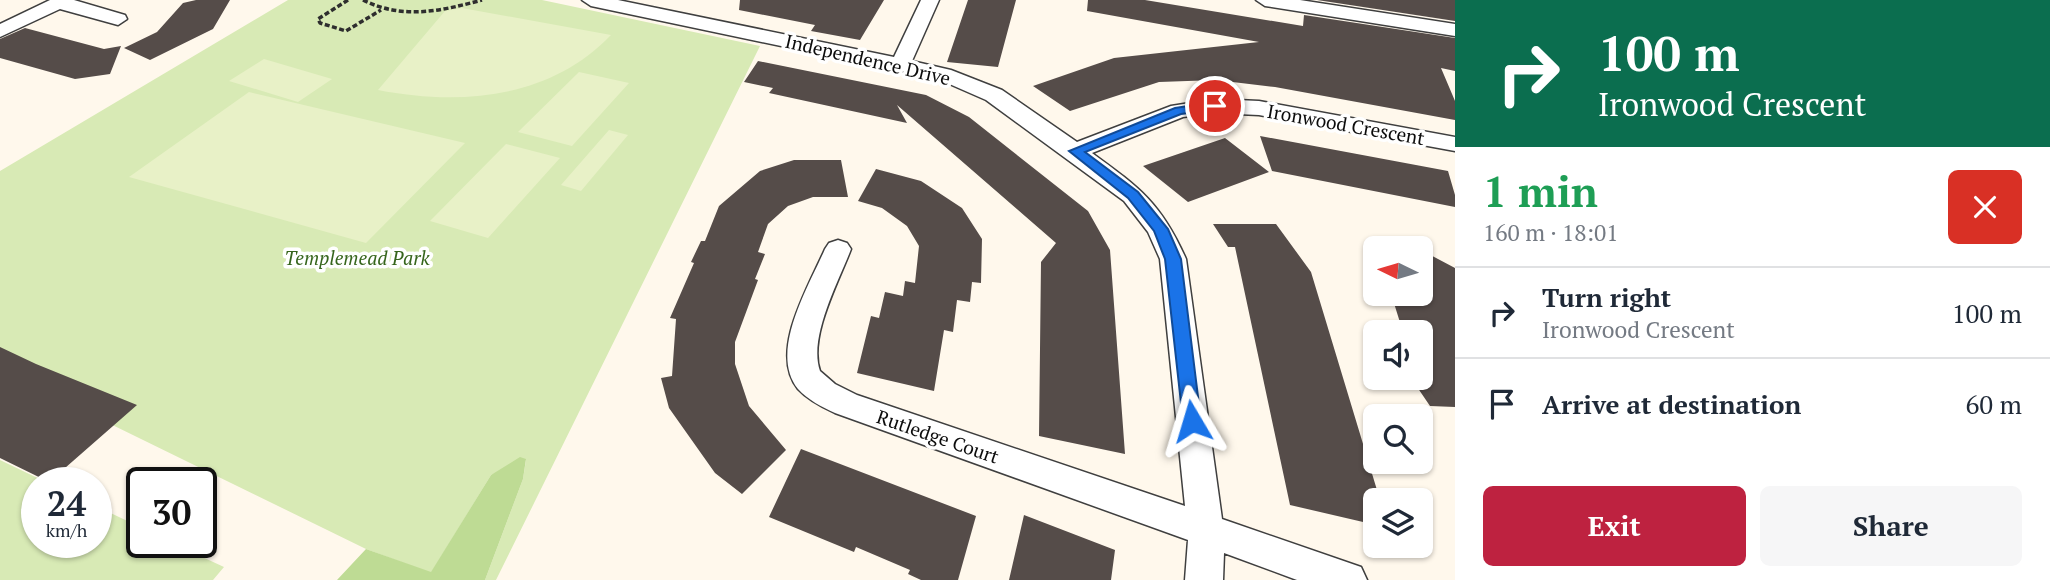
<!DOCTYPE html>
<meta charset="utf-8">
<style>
body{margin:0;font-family:"PT Serif",serif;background:#f6f6f7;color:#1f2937;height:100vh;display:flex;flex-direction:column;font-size:26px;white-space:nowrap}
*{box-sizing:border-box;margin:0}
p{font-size:23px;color:#747a83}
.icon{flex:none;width:38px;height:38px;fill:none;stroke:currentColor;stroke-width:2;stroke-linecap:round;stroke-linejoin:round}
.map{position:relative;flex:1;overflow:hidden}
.drawer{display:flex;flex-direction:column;background:#fff;width:595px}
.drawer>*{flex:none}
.top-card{background:#0b6e4f;color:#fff;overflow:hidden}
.needle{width:46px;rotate:275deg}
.fabs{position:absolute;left:1363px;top:236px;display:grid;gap:14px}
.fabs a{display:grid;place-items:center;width:70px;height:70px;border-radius:10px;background:#fff;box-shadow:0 2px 5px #0004;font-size:35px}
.speed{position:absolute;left:21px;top:467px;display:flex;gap:14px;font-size:35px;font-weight:700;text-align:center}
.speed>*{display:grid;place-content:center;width:91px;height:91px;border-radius:50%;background:#fff;box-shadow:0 2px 5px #0004;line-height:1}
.speed small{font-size:18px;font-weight:400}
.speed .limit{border:4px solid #111;border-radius:10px;background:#fff;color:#111}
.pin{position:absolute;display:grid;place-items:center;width:60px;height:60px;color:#fff;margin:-30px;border:4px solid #fff;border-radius:50%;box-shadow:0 2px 7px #0007}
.me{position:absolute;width:77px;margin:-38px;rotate:353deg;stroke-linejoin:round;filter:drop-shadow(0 0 5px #0008)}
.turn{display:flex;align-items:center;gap:24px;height:147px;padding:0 28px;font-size:32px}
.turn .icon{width:91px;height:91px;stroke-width:2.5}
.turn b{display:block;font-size:49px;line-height:60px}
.round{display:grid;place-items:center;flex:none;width:74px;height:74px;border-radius:10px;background:#f6f6f7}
.summary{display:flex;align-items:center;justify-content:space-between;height:119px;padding:0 28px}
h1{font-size:42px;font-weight:700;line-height:52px;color:#1e9e55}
.primary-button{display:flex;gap:14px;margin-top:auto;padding:14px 28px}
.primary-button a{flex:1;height:80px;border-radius:10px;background:#be2240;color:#fff;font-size:28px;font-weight:700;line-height:80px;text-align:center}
.primary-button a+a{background:#f6f6f7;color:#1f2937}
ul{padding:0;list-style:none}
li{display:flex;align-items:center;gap:21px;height:91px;padding:0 28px;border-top:2px solid #e0e1e3}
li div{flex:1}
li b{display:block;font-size:26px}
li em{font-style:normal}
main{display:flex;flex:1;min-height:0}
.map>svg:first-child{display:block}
.green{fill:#d8eab5}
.forest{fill:#bedb94}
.pitch{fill:#e8f1c7}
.building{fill:#554c49}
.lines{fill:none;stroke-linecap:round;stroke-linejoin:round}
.minor-casing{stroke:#3f3f3f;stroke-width:3}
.path{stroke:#2e2e2e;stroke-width:3.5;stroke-dasharray:5 2.5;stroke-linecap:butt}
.minor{fill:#fff;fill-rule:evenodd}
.route{fill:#1a73e8;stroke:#114b97;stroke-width:2}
.labels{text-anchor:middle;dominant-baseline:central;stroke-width:7;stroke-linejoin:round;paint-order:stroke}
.street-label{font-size:19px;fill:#0c0c0c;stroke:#fff}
.park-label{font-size:19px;font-style:italic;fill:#36651c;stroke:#fff}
</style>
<main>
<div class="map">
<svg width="1455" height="580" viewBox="0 0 1455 580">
<rect width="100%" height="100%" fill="#fff8ec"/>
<!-- green -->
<path class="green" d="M 288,0 L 542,0 L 760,46 L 496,580 L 485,580 L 523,479 L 526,460 L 491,475 L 431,573 L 366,549 L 0,370 L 0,171 Z
M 0,460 L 48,483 L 37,483 L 37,542 L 96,542 L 96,506 L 142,528 L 142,542 L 172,543 L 224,567 L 213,580 L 0,580 Z"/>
<!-- forest -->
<path class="forest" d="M 520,457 L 526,459 L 523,479 L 485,580 L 337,580 L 366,549 L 431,572 L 491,475 Z"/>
<!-- pitch -->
<path class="pitch" d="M 462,8 L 611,35 C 550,99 460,106 378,90 L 445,11 Z
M 264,59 L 332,79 L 298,102 L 229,81 Z
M 579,72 L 629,83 L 572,146 L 518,132 Z
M 249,92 L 465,143 L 366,243 L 129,177 Z
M 609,130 L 628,135 L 581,191 L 561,185 Z
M 506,144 L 560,158 L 488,238 L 430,221 Z"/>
<!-- building -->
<path class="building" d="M 196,0 L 230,0 L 213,29 L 150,60 L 124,48 L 157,32 L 183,3 Z
M 740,0 L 884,0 L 860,40 L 811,31 L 815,25 L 739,10 Z
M 968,0 L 1016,0 L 998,67 L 947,62 Z
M 1088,0 L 1145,0 L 1303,26 L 1304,15 L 1455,38 L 1455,71 L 1441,68 L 1455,101 L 1455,120 L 1275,87 L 1216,80 L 1159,82 L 1070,111 L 1033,86 L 1114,58 L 1259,42 L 1087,11 Z
M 1317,0 L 1455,0 L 1455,21 Z
M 25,28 L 104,49 L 121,46 L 110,74 L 75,79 L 0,58 L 0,39 Z
M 758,61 L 926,95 L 969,117 L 1088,211 L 1110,250 L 1125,454 L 1039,436 L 1041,262 L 1056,243 L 897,105 L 907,123 L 769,93 L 773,88 L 744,82 Z
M 1260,136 L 1448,171 L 1455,195 L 1455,207 L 1272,171 Z
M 1225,138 L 1269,172 L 1188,202 L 1143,166 Z
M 794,160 L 841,160 L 848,197 L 813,197 L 788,206 L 768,224 L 758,252 L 765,254 L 755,279 L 758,280 L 735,342 L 735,364 L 749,406 L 786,450 L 742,494 L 715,473 L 669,408 L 661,378 L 672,376 L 676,319 L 670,318 L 694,263 L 691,262 L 701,241 L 705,241 L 719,206 L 760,171 Z
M 876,169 L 921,181 L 962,208 L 982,239 L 981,283 L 972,282 L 970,302 L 957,300 L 953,332 L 944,330 L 934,391 L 857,373 L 871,316 L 879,318 L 885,292 L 903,296 L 905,281 L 915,283 L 919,246 L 907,226 L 882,208 L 858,201 Z
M 1213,224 L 1276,224 L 1311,272 L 1380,500 L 1376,500 L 1376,525 L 1290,505 L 1235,247 L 1228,247 Z
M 1421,250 L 1455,268 L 1455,407 L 1430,406 L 1411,378 L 1421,378 L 1421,332 L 1403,332 L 1393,300 L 1421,306 Z
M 0,347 L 36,364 L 137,405 L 49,482 L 0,458 Z
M 801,449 L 976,516 L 958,580 L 921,580 L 908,574 L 910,570 L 856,547 L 854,552 L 769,517 Z
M 1024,515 L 1115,550 L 1111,580 L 1009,580 Z"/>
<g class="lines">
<defs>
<path id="minor" d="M 50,0 L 74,0 L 125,15 L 127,19 L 118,25 L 60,9 L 0,37 L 0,24 Z
M 582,0 L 618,0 L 894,57 L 921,0 L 939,0 L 912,61 L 951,70 L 1002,90 L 1077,142 L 1171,106 L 1215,99 L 1259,101 L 1455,137 L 1455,151 L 1259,115 L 1215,113 L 1183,117 L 1092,153 C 1140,188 1161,203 1186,259 L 1222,519 L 1361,567 L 1367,580 L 1297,580 L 1224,553 L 1223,580 L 1185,580 L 1188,540 L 835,413 C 822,407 808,400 798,389 C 768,352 809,286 825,249 L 829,243 L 838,240 L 847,243 L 851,249 C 839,281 808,337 820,371 L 835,384 L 857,395 L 1185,506 L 1160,259 L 1148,232 L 1124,201 L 986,100 L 938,79 L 591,6 Z
M 1256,0 L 1300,0 L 1455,24 L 1455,36 L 1265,6 Z"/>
</defs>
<!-- minor casing -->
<use href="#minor" class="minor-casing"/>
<!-- path -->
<path class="path" d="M 348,0 L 318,19 L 320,23 L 346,31 L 381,10
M 363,0 C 403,20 441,11 482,0"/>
<!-- minor -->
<use href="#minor" class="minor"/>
</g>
<!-- route -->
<path class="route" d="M 1215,102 L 1221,106 L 1219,109 L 1181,114 L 1085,152 L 1138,192 L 1168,229 L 1181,259 L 1201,421 L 1198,427 L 1192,429 L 1185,427 L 1183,421 L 1165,259 L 1154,231 L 1128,198 L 1069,151 L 1175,108 Z"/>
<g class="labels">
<!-- street labels -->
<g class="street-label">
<text transform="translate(868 59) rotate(13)">Independence Drive</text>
<text transform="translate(1346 124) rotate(10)">Ironwood Crescent</text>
<text transform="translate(938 436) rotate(19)">Rutledge Court</text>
</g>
<!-- park labels -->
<g class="park-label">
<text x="357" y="257">Templemead Park</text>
</g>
</g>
</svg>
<div class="fabs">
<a><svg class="needle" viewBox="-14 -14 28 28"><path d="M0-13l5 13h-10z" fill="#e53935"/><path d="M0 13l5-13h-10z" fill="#747a83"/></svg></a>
<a><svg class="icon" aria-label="sound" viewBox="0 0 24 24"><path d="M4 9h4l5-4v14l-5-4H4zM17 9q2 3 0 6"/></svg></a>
<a><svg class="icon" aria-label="search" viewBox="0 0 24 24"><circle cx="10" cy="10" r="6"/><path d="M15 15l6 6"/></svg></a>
<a><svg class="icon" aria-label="layers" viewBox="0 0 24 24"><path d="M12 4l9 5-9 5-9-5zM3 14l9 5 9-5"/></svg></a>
</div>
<div class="speed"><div>24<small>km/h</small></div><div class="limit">30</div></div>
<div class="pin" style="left:1215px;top:106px;background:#d93025"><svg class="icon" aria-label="arrive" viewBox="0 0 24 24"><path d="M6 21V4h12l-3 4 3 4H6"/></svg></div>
<svg class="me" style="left:1192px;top:421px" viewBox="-20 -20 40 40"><path d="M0-17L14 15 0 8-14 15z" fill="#1a73e8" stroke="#fff" stroke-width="4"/></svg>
</div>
<section class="drawer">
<div class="top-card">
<div class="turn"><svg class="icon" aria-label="right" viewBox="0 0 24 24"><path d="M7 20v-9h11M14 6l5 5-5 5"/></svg><div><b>100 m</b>Ironwood Crescent</div></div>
</div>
<div class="summary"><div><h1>1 min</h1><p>160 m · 18:01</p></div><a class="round" style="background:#d93025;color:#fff"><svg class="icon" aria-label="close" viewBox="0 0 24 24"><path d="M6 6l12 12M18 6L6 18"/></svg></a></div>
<ul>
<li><svg class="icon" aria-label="right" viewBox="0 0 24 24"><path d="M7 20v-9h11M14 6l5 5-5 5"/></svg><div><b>Turn right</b><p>Ironwood Crescent</p></div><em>100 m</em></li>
<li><svg class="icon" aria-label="arrive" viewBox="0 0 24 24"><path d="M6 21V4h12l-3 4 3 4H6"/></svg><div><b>Arrive at destination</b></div><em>60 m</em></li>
</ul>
<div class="primary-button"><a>Exit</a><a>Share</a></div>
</section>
</main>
